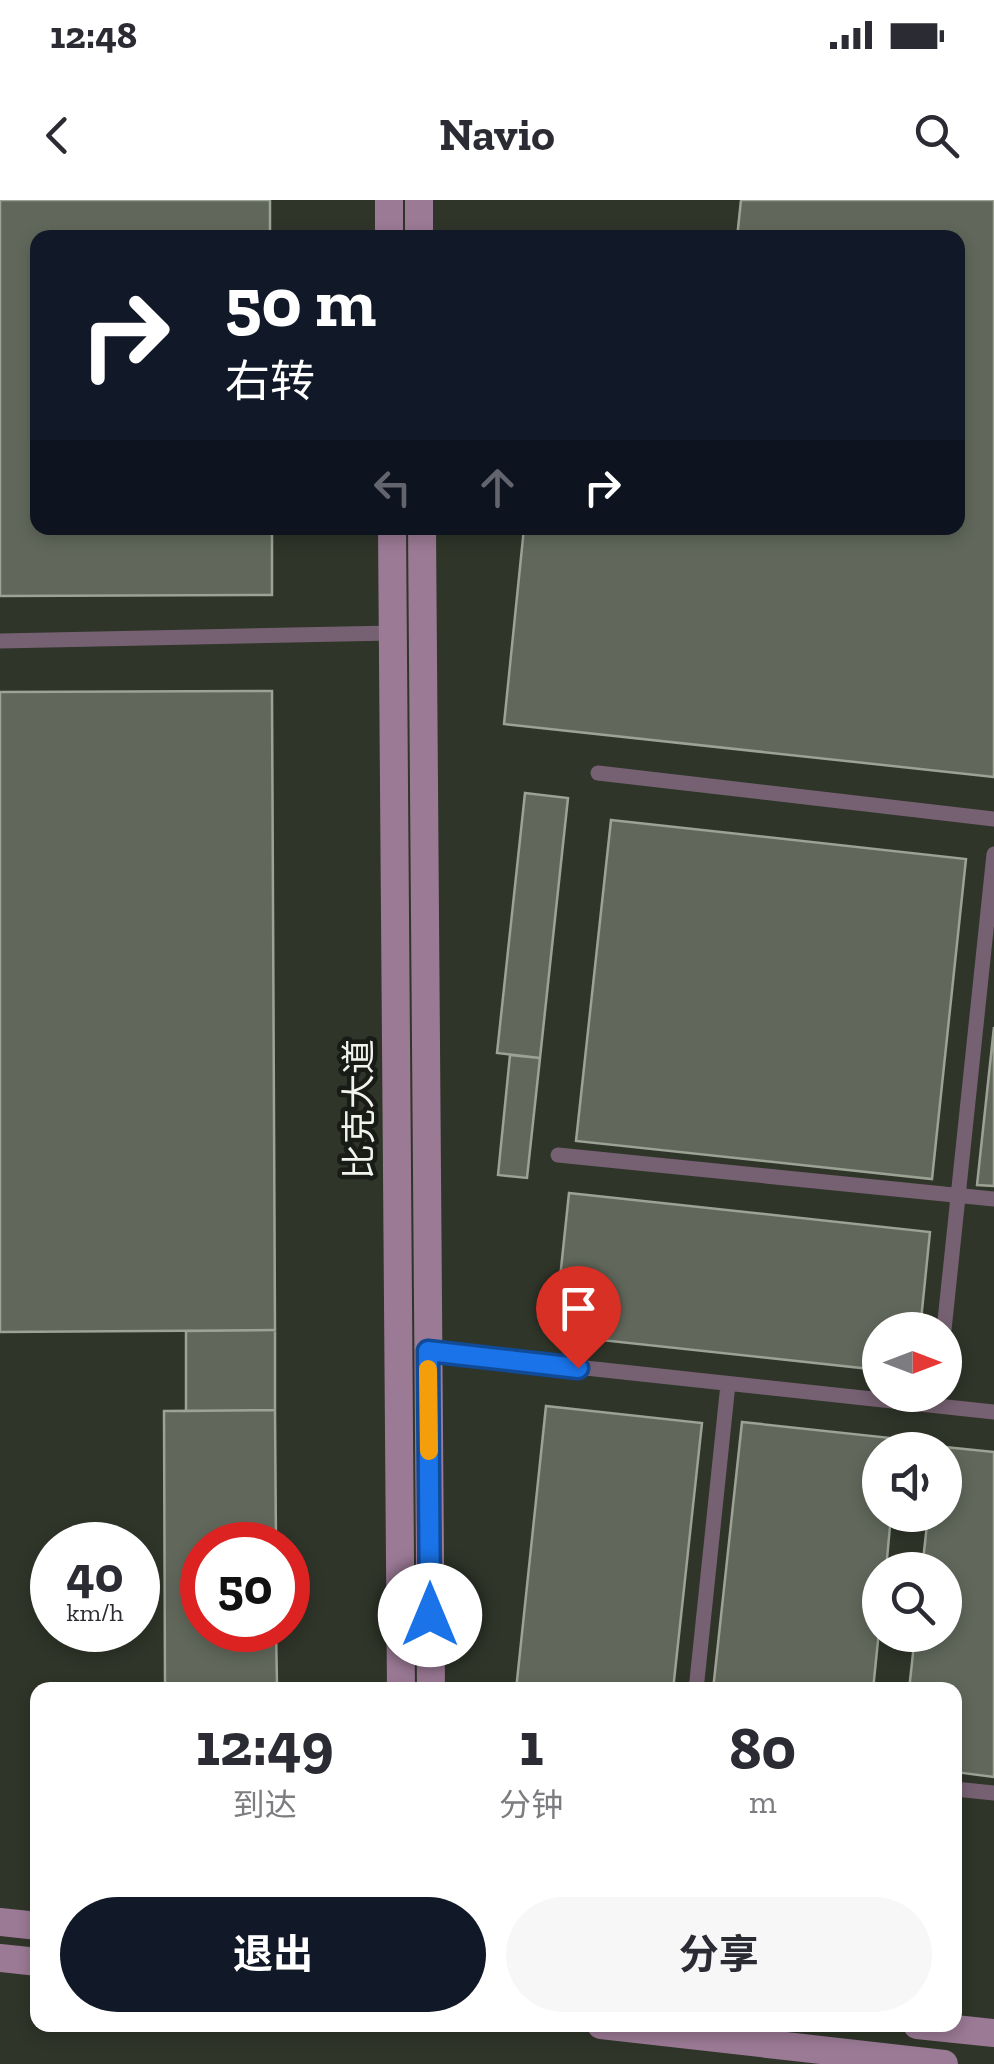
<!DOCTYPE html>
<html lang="zh">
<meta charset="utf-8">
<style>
body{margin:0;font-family:"Zilla Slab","Noto Sans SC",serif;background:#f7f7f7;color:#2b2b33;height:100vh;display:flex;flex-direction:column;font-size:38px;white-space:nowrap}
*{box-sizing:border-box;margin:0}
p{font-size:32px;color:#7c7c81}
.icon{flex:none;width:55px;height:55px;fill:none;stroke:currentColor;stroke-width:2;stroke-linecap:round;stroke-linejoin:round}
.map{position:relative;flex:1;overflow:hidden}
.side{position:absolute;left:30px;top:1482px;width:932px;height:350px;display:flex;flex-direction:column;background:#fff;border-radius:20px;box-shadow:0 5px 15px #0003}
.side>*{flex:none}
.top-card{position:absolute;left:30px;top:30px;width:935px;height:305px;border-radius:20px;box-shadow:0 5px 15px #0003;background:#111827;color:#fff;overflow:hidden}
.needle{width:65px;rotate:90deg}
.controls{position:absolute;left:862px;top:1112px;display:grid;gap:20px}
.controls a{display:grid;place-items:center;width:100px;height:100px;border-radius:50%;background:#fff;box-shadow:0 5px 15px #0003;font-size:50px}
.speed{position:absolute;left:30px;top:1322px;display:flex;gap:20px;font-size:50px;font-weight:700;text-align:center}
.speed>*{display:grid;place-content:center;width:130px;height:130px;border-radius:50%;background:#fff;box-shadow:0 5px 15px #0003;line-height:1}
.speed small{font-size:25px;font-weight:400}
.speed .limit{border:15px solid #d22;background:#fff;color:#111}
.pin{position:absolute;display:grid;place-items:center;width:85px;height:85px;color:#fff;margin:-102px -42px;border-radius:50% 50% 50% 0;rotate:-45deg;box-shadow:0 0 10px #0007}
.pin .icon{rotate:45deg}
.me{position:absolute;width:110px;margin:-55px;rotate:0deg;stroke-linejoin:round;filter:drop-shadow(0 0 8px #0008)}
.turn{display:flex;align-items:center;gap:35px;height:210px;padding:0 30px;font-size:45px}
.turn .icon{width:130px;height:130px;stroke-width:2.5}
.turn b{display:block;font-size:70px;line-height:85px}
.lanes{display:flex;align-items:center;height:95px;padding:0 30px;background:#0003;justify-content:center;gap:50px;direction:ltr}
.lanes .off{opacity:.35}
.eta{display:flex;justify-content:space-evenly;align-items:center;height:170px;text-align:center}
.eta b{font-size:60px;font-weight:700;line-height:70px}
.primary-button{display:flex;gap:20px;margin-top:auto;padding:20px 30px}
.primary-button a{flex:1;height:115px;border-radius:60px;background:#111827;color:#fff;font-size:40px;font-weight:700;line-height:115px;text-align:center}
.primary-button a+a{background:#f7f7f7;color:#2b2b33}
.status{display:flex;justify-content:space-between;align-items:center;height:70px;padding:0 50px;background:#fff;direction:ltr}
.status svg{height:28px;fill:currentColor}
header{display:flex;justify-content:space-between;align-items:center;height:130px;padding:0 30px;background:#fff;font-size:45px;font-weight:700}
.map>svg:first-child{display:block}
.building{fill:#61685b;stroke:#9ca395;stroke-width:2.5}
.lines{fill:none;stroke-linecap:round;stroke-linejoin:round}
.service{stroke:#766172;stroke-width:15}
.secondary{stroke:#9b7a95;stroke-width:28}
.route-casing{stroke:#114b97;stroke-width:25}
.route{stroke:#1a73e8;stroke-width:18}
.slow{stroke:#f59e0b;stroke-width:18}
.labels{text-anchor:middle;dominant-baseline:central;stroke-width:9;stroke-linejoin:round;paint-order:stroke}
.street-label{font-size:35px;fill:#f0f4ed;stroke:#181b16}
</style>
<div class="status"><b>12:48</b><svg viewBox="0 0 49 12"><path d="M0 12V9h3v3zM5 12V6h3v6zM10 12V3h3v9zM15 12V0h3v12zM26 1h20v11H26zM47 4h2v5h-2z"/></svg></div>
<header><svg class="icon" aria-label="back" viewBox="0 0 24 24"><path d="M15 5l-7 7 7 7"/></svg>Navio<svg class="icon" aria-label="search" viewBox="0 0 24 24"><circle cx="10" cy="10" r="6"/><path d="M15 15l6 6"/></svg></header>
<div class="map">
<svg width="994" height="1864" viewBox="0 0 994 1864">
<rect width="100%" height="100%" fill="#2f3529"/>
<!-- building -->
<path class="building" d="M 0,0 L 270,0 L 270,38 L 38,38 L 38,328 L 272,328 L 272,395 L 0,396 Z
M 741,0 L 994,0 L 994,577 L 504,524 L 524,328 L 958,328 L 958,38 L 737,38 Z
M 272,491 L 275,1130 L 0,1132 L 0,492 Z
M 525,593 L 568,598 L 540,858 L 497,853 Z
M 611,620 L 966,659 L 932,979 L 576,941 Z
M 994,827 L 994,986 L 977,985 Z
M 510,855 L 540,858 L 527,978 L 498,975 Z
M 569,993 L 930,1032 L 920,1130 L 880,1130 L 880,1170 L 554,1135 Z
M 275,1130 L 275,1210 L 186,1211 L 186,1131 Z
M 546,1206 L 702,1223 L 673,1490 L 516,1490 Z
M 275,1210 L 276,1345 L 202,1345 L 202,1430 L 276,1430 L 277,1484 L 165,1484 L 164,1211 Z
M 742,1222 L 900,1239 L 898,1250 L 880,1250 L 880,1315 L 891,1315 L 886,1370 L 880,1370 L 880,1421 L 873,1490 L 713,1490 Z
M 935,1246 L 994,1252 L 994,1577 L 955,1572 L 955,1490 L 909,1490 L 915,1435 L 945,1435 L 945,1370 L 922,1370 L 928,1315 L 945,1315 L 945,1250 L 935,1250 Z"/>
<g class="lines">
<!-- service -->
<path class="service" d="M 0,441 L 393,433
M 598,573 L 994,619
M 558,955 L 994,999
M 944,1130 L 994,654
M 428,1151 L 994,1212
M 696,1490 L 728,1184
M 955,1589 L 994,1593"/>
<!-- secondary -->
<path class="secondary" d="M 389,0 L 389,38
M 419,0 L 419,38
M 392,328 L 401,1490
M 422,328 L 431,1490
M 0,1722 L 38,1726
M 0,1758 L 38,1762
M 601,1825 L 944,1864
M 917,1825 L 994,1833"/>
</g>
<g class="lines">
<defs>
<path id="route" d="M 430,1415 L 428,1151 L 578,1168"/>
</defs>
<!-- route casing -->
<use href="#route" class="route-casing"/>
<!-- route -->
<use href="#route" class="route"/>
<!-- slow -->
<path class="slow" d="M 428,1169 L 429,1251"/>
</g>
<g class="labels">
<!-- street labels -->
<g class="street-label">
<text transform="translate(359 909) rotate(-90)">比克大道</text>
</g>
</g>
</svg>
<div class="controls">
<a><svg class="needle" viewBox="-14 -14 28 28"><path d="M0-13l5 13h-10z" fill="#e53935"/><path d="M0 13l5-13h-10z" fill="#7c7c81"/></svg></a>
<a><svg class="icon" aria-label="sound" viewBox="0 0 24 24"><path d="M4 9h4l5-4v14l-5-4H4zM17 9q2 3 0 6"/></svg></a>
<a><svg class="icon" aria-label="search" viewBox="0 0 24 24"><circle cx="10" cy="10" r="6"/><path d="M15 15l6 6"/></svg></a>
</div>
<div class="speed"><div>40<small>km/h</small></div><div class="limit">50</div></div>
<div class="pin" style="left:578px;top:1168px;background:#d93025"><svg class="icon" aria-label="arrive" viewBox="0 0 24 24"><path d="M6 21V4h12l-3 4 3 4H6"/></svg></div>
<svg class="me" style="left:430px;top:1415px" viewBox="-20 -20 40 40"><circle r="19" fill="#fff"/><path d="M0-13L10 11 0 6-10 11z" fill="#1a73e8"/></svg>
<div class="top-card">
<div class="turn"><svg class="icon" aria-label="right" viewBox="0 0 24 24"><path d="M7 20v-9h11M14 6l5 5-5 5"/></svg><div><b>50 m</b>右转</div></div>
<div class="lanes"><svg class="icon off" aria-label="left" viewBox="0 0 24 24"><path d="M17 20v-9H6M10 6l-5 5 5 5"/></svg><svg class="icon off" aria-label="ahead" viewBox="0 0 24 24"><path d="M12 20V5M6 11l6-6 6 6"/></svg><svg class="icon" aria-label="right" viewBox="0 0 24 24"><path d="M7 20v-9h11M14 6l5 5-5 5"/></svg></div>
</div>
<section class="side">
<div class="eta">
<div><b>12:49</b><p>到达</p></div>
<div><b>1</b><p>分钟</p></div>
<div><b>80</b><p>m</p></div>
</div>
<div class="primary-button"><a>退出</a><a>分享</a></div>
</section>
</div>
